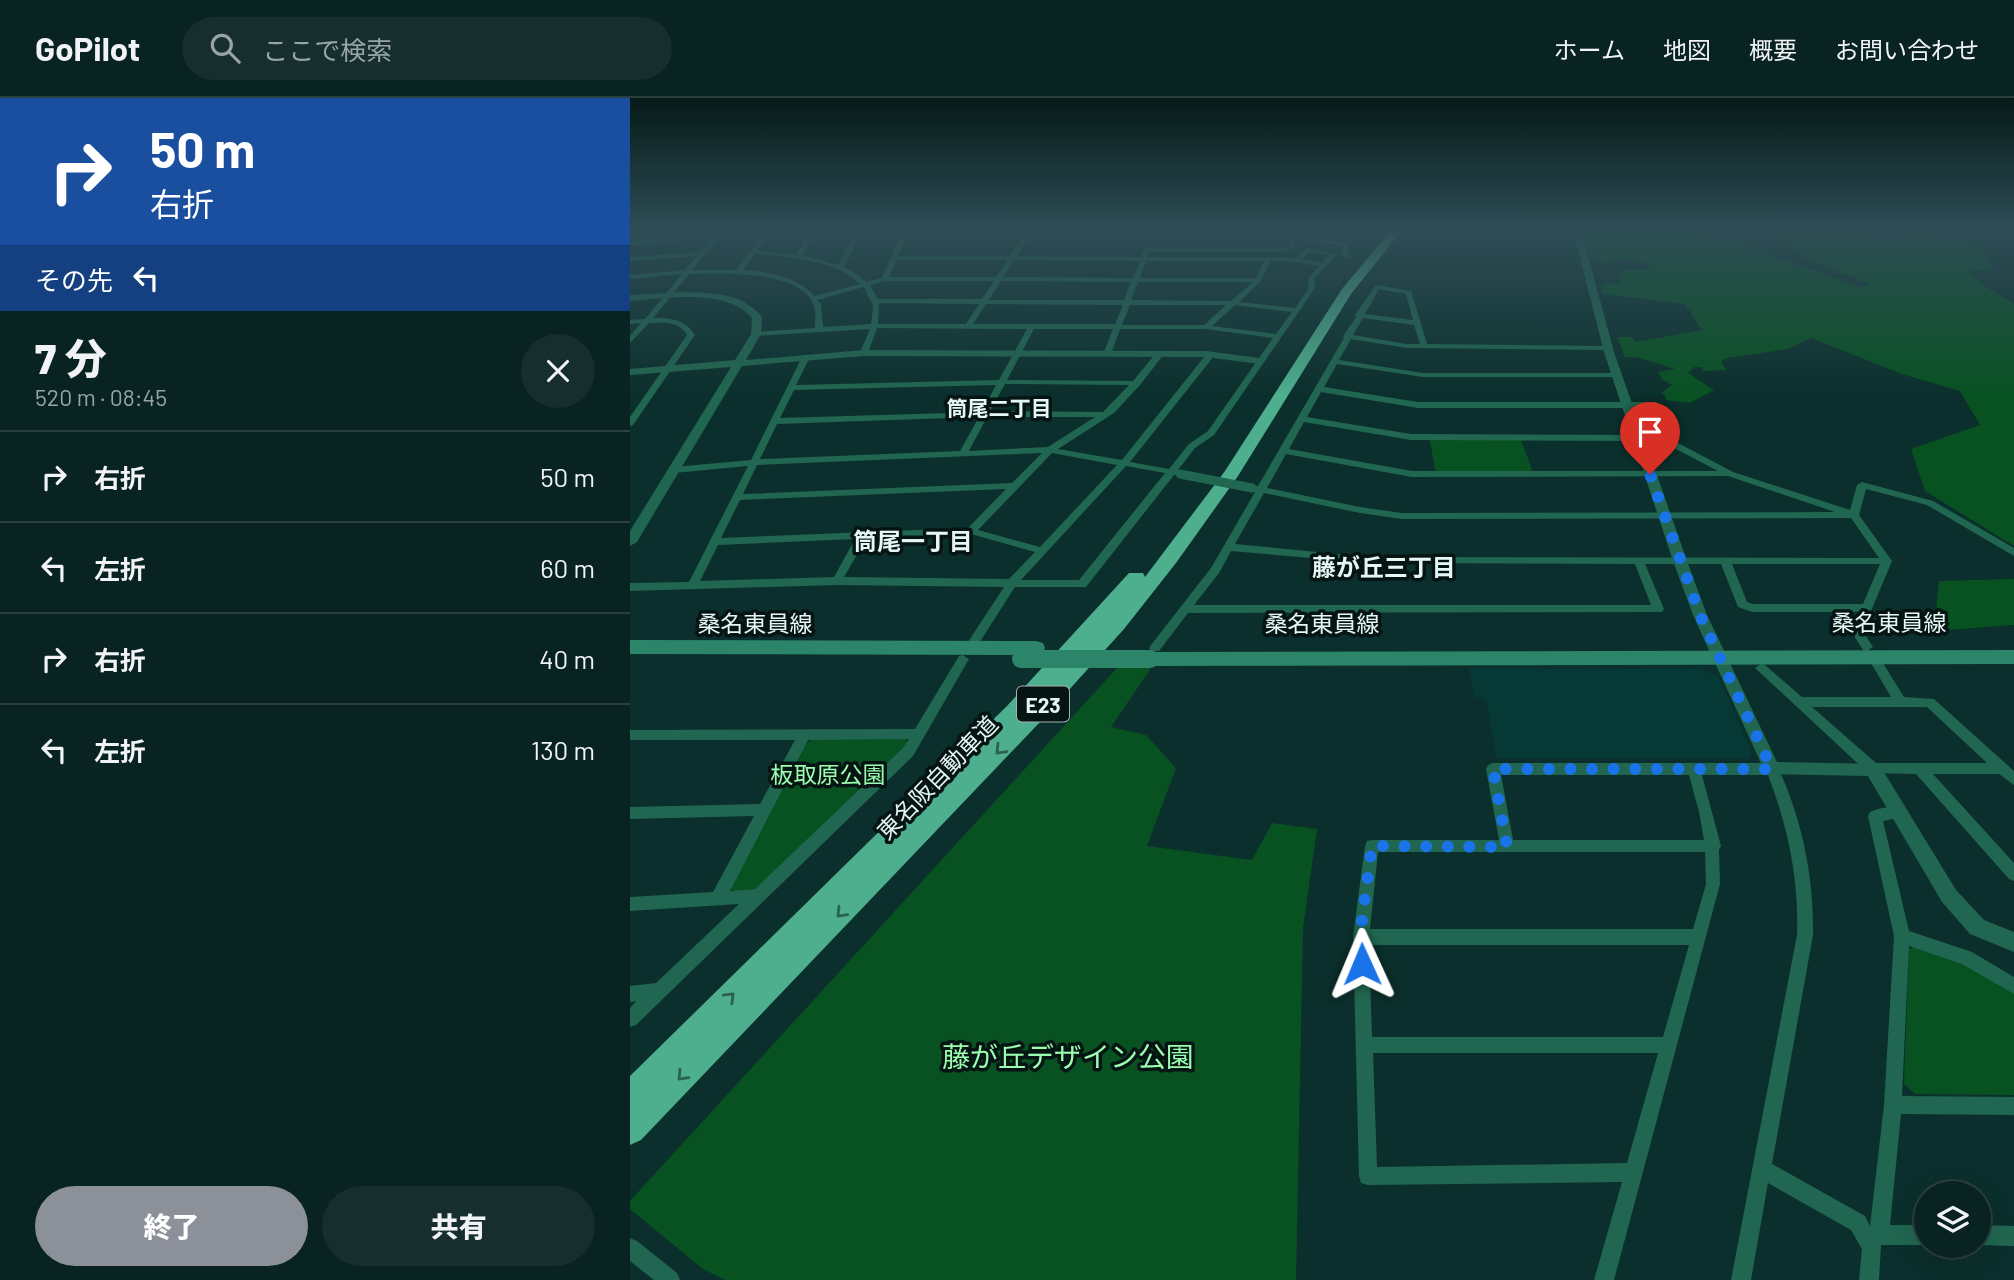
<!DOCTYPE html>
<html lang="ja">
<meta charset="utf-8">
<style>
body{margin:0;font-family:Barlow,"Noto Sans JP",sans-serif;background:#162f2e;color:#f1f3f6;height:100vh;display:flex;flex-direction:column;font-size:26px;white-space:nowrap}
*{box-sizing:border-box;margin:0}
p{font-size:23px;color:#98a4a5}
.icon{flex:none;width:38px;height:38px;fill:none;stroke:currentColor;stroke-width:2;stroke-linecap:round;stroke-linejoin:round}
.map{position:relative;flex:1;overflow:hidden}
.details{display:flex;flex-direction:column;background:#082321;width:630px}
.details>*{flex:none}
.top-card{background:#1a4fa0;color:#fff;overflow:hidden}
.buttons{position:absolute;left:1284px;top:1083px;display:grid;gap:14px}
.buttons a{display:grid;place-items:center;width:77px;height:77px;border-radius:50%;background:#082321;box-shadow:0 7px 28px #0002,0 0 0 2px #29403f;font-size:35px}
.pin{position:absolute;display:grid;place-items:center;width:60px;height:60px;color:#fff;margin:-72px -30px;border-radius:50% 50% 50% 0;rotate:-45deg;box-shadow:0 0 7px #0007}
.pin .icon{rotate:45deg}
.me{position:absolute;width:77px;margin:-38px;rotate:359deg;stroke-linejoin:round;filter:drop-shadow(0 0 5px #0008)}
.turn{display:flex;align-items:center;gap:24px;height:147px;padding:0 35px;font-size:32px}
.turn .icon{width:91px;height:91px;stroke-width:2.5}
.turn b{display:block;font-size:49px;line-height:60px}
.then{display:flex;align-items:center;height:66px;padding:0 35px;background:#0003;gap:14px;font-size:26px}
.round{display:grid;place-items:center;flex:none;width:74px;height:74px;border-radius:37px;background:#162f2e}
.headline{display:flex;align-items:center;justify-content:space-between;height:119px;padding:0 35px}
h1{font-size:42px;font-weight:800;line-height:52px}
.button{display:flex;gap:14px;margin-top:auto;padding:14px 35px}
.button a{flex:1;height:80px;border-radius:42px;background:#8c9099;color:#fff;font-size:28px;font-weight:800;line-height:80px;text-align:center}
.button a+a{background:#162f2e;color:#f1f3f6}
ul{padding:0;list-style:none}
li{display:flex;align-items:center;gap:21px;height:91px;padding:0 35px;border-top:2px solid #29403f}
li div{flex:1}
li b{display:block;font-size:26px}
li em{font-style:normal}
header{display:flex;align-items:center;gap:42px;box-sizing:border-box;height:98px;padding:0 35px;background:#082321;border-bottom:2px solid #29403f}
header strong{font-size:33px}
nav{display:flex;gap:38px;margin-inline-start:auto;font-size:24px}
.search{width:490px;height:63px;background:#162f2e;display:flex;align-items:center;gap:18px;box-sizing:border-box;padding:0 24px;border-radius:38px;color:#98a4a5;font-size:26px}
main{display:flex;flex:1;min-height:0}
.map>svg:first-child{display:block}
.built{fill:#063935}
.green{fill:#085222}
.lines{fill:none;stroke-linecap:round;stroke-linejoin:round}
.minor{fill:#216650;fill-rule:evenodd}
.tertiary{fill:#216650;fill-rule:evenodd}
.secondary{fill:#2c8569;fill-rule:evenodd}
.motorway{fill:#4eaf8e;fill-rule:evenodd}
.minor-bridge{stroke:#216650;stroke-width:9}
.secondary-bridge{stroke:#2c8569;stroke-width:18}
.oneway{stroke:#2a6250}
.route{stroke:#1a73e8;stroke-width:12;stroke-dasharray:0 21.6}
.labels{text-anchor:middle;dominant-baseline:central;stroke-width:7;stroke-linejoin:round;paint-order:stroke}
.far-neighbourhood-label{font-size:21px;font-weight:bold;fill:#e4f7f5;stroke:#061413}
.shield{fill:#061413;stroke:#a1b3b1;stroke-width:2}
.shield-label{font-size:21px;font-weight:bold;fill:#e4f7f5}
.street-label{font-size:23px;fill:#e4f7f5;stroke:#061413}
.park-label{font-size:23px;fill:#9bfdae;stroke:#061413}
.neighbourhood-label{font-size:24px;font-weight:bold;fill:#e4f7f5;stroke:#061413}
.near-park-label{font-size:28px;fill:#9bfdae;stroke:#061413}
</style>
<header>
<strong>GoPilot</strong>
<div class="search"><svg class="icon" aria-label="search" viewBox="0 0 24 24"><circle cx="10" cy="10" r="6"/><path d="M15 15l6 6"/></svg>ここで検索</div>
<nav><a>ホーム</a><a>地図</a><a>概要</a><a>お問い合わせ</a></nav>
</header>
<main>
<section class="details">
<div class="top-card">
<div class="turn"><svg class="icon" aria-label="right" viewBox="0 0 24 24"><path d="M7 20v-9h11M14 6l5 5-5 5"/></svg><div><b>50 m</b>右折</div></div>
<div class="then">その先<svg class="icon" aria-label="left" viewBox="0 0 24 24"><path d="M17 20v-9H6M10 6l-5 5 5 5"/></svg></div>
</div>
<div class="headline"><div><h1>7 分</h1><p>520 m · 08:45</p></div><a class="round"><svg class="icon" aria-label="close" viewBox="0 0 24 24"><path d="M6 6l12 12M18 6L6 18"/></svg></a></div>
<ul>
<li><svg class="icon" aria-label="right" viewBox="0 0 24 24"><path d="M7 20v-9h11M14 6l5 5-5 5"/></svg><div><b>右折</b></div><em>50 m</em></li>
<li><svg class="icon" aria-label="left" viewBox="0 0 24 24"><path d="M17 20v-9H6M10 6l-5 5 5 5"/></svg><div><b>左折</b></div><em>60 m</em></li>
<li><svg class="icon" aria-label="right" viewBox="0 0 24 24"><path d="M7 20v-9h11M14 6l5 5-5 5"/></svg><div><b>右折</b></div><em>40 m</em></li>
<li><svg class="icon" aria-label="left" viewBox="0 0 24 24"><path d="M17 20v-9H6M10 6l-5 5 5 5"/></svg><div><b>左折</b></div><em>130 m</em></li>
</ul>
<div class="button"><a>終了</a><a>共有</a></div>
</section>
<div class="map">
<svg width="1384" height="1182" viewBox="0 0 1384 1182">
<rect width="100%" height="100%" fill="#0b2f2c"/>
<!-- built -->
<path class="built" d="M 839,570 L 1072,571 L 1089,579 L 1122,655 L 1119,661 L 866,660 L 856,601 L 844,599 Z"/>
<!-- green -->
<path class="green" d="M 953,132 L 1071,132 L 1109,143 L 1136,156 L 1230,189 L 1241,187 C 1217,176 1190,168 1168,155 C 1156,148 1149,139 1136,132 L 1232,132 L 1262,140 C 1287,128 1319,132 1343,145 C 1352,150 1359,163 1365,171 L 1340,172 C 1348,188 1369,195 1384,206 L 1384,448 L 1295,393 L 1281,351 L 1350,327 L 1330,293 L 1272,276 L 1181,240 L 1158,251 L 1096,260 L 1091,264 L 1096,272 L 1074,273 L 1072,269 L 1064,269 L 1058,275 L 1084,292 L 1060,305 L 1036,302 L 1035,297 L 1031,295 L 1042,287 L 1033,282 L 1028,274 L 1045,271 C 1028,266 1012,258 995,259 L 987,239 L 1002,239 L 1006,244 L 1072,232 L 1055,206 L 973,196 L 971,187 L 992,184 L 987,176 L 996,172 L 1018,171 L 1020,167 C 1011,163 996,159 986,162 C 976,165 971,167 960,161 Z
M 800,342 L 891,342 L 902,371 L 900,374 L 808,374 L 805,372 Z
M 1384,481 L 1384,527 L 1304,533 L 1309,483 Z
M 487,570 L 521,570 L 481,629 L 516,637 L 546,670 L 517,748 L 622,762 L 642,725 L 687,731 L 673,830 L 666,1182 L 95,1182 L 73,1171 L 0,1111 L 0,1103 Z
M 183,641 L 277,641 L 278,648 L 130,790 L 104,793 L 100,790 L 175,646 Z
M 1285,849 L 1334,866 L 1384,894 L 1384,997 L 1285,996 L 1274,986 L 1279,851 Z"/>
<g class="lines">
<!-- minor -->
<path class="minor" d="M 0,132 L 15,132 L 0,136 Z
M 88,132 L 95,132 L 62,172 L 106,172 L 136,132 L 142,132 L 127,152 L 166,157 L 181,132 L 187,132 L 172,157 L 208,167 L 227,132 L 233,132 L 214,169 L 227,176 L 236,184 L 252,180 L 273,132 L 279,132 L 277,137 L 394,138 L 398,134 L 401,136 L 400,138 L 523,139 L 521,142 L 398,141 L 387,158 L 511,159 L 514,152 L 517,150 L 653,150 L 661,146 L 659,140 L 660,137 L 558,136 L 555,134 L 557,132 L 669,132 L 665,140 L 666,148 L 654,154 L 518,154 L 518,159 L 666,160 L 677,150 L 707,156 L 684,181 L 685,190 L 584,337 L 565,350 L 548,372 L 551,373 L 551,377 L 544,377 L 456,489 L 385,489 L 344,553 L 340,554 L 334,550 L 374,489 L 207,487 L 0,493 L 0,485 L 59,484 L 118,368 L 44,375 L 39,372 L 44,369 L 121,362 L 173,257 L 180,259 L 166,287 L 369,282 L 397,231 L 247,230 L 238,255 L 234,257 L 230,255 L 240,231 L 123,238 L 122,236 L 126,234 L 185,230 C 185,223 186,214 184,208 C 173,172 89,175 59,176 L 23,220 C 40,220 55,221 65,237 L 3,327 L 0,328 L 0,319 L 57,237 C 49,223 34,224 19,225 L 0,245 L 0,238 L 11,225 L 0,226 L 0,222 L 15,221 L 52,176 L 0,181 L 0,177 L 55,172 L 67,158 L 0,163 L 0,159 L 70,154 L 82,140 L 0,147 L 0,143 L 85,136 ZM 276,141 L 391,141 L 380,158 L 268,158 ZM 679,154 L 699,157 L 692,165 L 672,161 ZM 125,156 C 160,159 202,161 230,186 L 184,198 C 167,178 138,174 113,172 ZM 267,162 L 378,162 L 366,179 L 259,179 ZM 384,162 L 510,163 L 503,180 L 373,179 ZM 516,163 L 634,163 L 626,180 L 510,180 ZM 640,163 L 658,163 L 689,168 L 678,181 L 679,190 L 665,210 L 609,204 L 631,183 ZM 255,183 L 364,183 L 352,201 L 248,201 L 240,187 ZM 371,183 L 501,184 L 494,202 L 359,202 ZM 508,184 L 623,184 L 601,203 L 501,202 ZM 234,189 L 243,208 L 241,226 L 193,229 L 191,206 L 187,202 ZM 249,205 L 349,206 L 336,226 L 248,226 ZM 356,206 L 493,207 L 485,226 L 343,226 ZM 500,207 L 596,207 L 574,227 L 492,227 ZM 605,207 L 662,214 L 646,236 L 582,228 ZM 404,231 L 483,231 L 473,256 L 477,258 L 481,256 L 490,231 L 576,231 L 643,240 L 578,333 L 559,346 L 539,371 L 500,364 L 584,258 L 584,254 L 578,254 L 492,362 L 428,351 L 484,315 L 510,287 L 534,256 L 527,254 L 503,283 L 377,282 ZM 375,286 L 499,287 L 473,314 L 360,313 ZM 366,287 L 352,314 L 150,320 L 164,292 ZM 349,319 L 330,353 L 130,361 L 147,326 ZM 357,319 L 465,319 L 418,349 L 339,353 ZM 412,355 L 382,385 L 113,396 L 127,367 ZM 422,355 L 487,367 L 410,449 L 348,432 ZM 496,368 L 535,375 L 449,482 L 391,482 ZM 376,391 L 338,430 L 91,440 L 110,402 ZM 341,436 L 405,454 L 379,481 L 214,479 L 236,441 ZM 225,441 L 204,479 L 70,483 L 88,447 Z
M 682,132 L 688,132 L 684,141 L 719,145 L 718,156 L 721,158 L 718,160 L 712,158 L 713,147 L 678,144 Z
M 747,187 L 781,193 L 797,246 L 978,248 L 982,250 L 978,252 L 777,250 L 721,241 L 709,262 L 793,275 L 986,275 L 990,277 L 986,279 L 793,279 L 707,266 L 694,289 L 788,304 L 1026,304 L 1030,307 L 1036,326 L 1048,345 L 1103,374 L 1220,412 L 1227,387 L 1232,384 L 1303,403 L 1384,450 L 1384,458 L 1297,407 L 1236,391 L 1229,417 L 1262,463 L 1241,513 L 1220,514 L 1243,549 L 1237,553 L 1233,552 L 1209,514 L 1122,514 L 1108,509 L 1091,466 L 1015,466 L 1034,511 L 1032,514 L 558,515 L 529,553 L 521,553 L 519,550 L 521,547 L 581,470 L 625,394 L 617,390 L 622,387 L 628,388 L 714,240 L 713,238 L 726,219 L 725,217 L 745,188 ZM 749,191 L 776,196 L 783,222 L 735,216 ZM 733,220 L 784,227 L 790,246 L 777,246 L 723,237 ZM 691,294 L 788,310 L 1023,310 L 1028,326 L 1042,349 L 1088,373 L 782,373 L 659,351 L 674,324 L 781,342 L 1007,343 L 1011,340 L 1007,337 L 781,336 L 677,319 ZM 656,356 L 782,379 L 1098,378 L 1205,414 L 772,415 L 730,409 L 637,390 ZM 634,395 L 730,415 L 772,421 L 1221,420 L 1249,460 L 739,459 L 605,446 ZM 601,453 L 739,465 L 1005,466 L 1021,507 L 564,507 L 589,475 ZM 1102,466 L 1250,466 L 1233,506 L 1123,506 L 1117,504 Z
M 1244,556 L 1248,557 L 1274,599 L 1304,601 L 1384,673 L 1384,687 L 1369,676 L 1303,676 L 1384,765 L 1384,783 L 1379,781 L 1286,676 L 1238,675 L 1125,570 L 1131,566 L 1135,567 L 1172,599 L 1261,599 L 1238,560 ZM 1182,609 L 1297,609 L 1357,665 L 1246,665 Z
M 333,557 L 339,561 L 283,658 L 6,927 L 0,929 L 0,910 L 6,903 L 0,904 L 0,888 L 26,885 L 109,806 L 0,813 L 0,799 L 83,794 L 124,718 L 0,721 L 0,709 L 130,706 L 165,642 L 0,642 L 0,632 L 285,631 L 329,558 ZM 279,641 L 273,650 L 125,791 L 100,793 L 178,642 Z
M 863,665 L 1142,665 L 1147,667 C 1172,721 1184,778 1183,837 L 1142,1066 L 1235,1118 L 1240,1128 L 1254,1007 L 1264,838 L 1238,718 L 1240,714 C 1249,710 1264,707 1273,711 L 1275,715 L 1273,719 L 1253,723 L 1279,833 L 1342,854 L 1384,879 L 1384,896 L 1332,866 L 1279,848 L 1272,998 L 1384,999 L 1384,1017 L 1271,1016 L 1260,1127 L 1297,1127 L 1297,1147 L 1251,1147 L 1249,1182 L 1229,1182 L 1232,1151 L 1221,1132 L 1138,1085 L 1121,1182 L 1101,1182 L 1167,837 C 1169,781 1158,729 1138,677 L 1072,677 L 1091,748 L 1089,752 L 1090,786 L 984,1182 L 964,1182 L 992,1084 L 738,1087 L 731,1085 L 729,1078 L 723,839 L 735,748 L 737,743 L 742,742 L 869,742 L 856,671 L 858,667 ZM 871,677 L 1059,677 L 1069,714 L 1074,742 L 883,742 ZM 748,754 L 1075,754 L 1076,786 L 1063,831 L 740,831 ZM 739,847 L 1059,847 L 1033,939 L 742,939 ZM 743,955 L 1028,955 L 997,1065 L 747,1069 Z
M 1349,1127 L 1384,1128 L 1384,1148 L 1349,1147 Z
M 0,1140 L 7,1143 L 47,1175 L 50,1182 L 24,1182 L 0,1163 Z"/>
<!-- tertiary -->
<path class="tertiary" d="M 943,132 L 951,132 L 984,254 L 1057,463 L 1077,517 L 1147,664 L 1249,666 L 1326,792 L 1354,822 L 1384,834 L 1384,854 L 1340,836 L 1312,804 L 1238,678 L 1136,676 L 1063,517 L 1043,463 L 974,254 Z
M 56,194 C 85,195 112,195 132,219 L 131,236 L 116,262 L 234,252 L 576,253 L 630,260 L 635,263 L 630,266 L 576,259 L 234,258 L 112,268 L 7,444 L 0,448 L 0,433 L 101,269 L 0,277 L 0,271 L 105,262 L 121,236 L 122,220 C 98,190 35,200 0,203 L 0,197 Z"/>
<!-- secondary -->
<path class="secondary" d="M 0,542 L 406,543 L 413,545 L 415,550 L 413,555 L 406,557 L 0,556 Z
M 1384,552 L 1384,566 L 520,568 L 513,566 L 511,561 L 513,556 L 520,554 Z"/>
<!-- motorway -->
<path class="motorway" d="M 761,132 L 772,132 L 721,196 L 608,378 L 546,465 L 494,531 L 410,624 L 11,1042 L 0,1047 L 0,978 L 377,608 L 499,475 L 513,475 L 515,479 L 595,373 L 712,191 Z"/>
<!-- minor-bridge -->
<path class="minor-bridge" d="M 550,376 L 622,390"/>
<!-- secondary-bridge -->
<path class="secondary-bridge" d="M 391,561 L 520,561"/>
</g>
<!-- one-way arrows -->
<defs><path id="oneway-chevron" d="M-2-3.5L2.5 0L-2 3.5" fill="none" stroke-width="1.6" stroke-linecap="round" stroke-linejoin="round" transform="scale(1.75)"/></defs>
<g class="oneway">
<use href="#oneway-chevron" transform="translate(370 652) rotate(134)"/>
<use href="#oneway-chevron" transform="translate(211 815) rotate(134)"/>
<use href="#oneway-chevron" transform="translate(100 899) rotate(-45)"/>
<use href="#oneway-chevron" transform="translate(52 978) rotate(134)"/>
</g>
<!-- sky -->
<linearGradient id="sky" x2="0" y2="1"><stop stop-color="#061a18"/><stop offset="0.44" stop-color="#2e4d56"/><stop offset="1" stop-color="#2e4d56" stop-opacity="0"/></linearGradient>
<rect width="1384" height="298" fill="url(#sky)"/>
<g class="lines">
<!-- route -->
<path class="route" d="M 732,866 L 732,821 L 742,748 L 877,749 L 863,671 L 1142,671 L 1070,517 L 1020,376"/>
</g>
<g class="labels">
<!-- far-neighbourhood labels -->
<g class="far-neighbourhood-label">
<text x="369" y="309">筒尾二丁目</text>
</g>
<!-- shield labels -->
<rect class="shield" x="387" y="588.5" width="52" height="35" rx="5"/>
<g class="shield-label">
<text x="413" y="606">E23</text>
</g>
<!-- street labels -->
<g class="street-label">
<text x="1259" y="524">桑名東員線</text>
<text x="125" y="525">桑名東員線</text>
<text x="692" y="525">桑名東員線</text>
<text transform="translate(307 679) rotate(-46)">東名阪自動車道</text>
</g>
<!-- park labels -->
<g class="park-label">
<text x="198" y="676">板取原公園</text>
</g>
<!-- neighbourhood labels -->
<g class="neighbourhood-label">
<text x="283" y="442">筒尾一丁目</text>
<text x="754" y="468">藤が丘三丁目</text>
</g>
<!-- near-park labels -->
<g class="near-park-label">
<text x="438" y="958">藤が丘デザイン公園</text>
</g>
</g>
</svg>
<div class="buttons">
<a><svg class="icon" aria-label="layers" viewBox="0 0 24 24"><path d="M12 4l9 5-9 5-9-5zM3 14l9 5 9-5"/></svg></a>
</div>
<div class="pin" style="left:1020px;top:376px;background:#d93025"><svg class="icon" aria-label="arrive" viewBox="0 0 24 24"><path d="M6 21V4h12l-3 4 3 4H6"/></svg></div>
<svg class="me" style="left:732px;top:866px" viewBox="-20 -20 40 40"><path d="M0-17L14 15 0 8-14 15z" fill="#1a73e8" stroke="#fff" stroke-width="4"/></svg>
</div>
</main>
